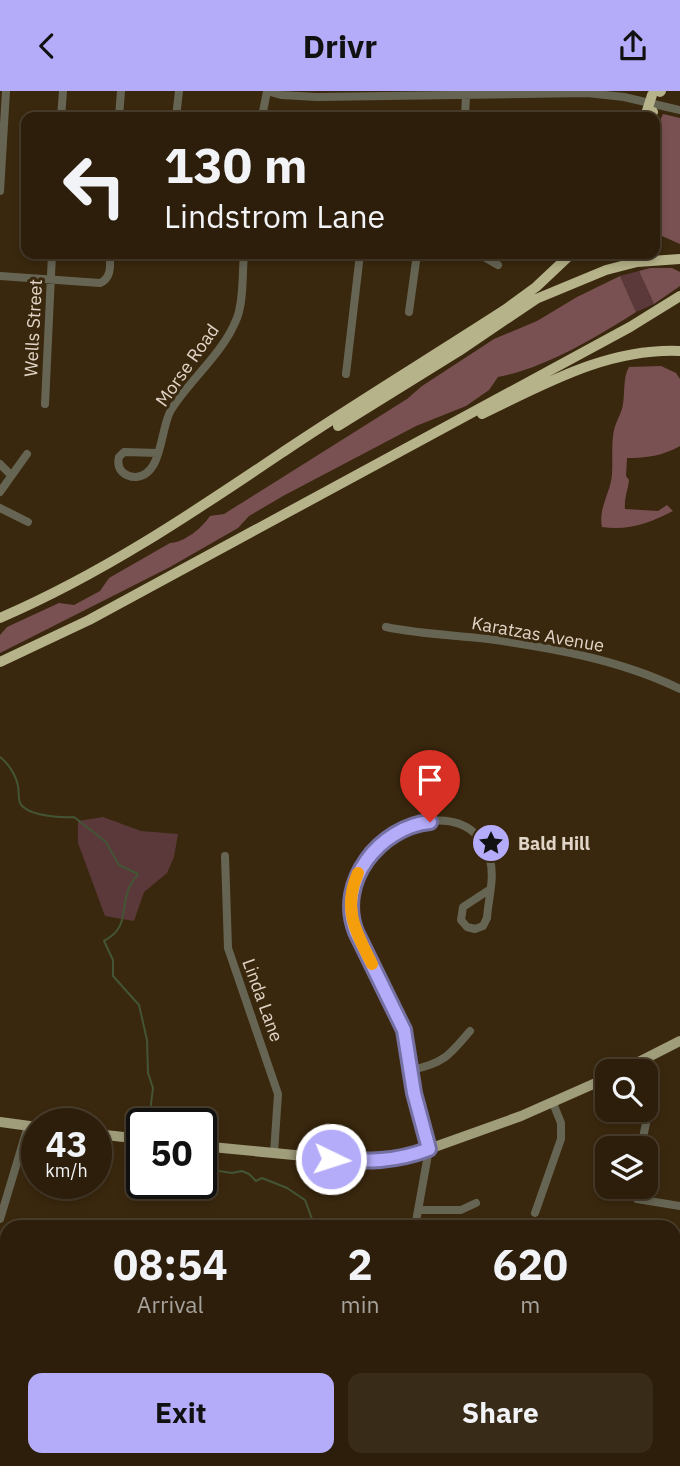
<!DOCTYPE html>
<style>
body{margin:0;font-family:"IBM Plex Sans",sans-serif;background:#382b18;color:#f1f3f6;height:100vh;display:flex;flex-direction:column;font-size:26px;white-space:nowrap}
*{box-sizing:border-box;margin:0}
p{font-size:23px;color:#a6a29c}
.icon{flex:none;width:38px;height:38px;fill:none;stroke:currentColor;stroke-width:2;stroke-linecap:round;stroke-linejoin:round}
.map{position:relative;flex:1;overflow:hidden}
.drawer{position:absolute;left:0px;top:1129px;width:681px;height:247px;display:flex;flex-direction:column;background:#2c1e0a;border-radius:21px 21px 0 0;box-shadow:0 4px 10px #0003,0 0 0 2px #483c2b}
.drawer>*{flex:none}
.guide{position:absolute;left:21px;top:21px;width:639px;height:147px;border-radius:14px;box-shadow:0 4px 10px #0003,0 0 0 2px #483c2b;background:#2c1e0a;color:#f1f3f6;overflow:hidden}
.controls{position:absolute;left:595px;top:968px;display:grid;gap:14px}
.controls a{display:grid;place-items:center;width:63px;height:63px;border-radius:14px;background:#2c1e0a;box-shadow:0 4px 10px #0003,0 0 0 2px #483c2b;font-size:35px}
.speed{position:absolute;left:21px;top:1017px;display:flex;gap:14px;font-size:35px;font-weight:700;text-align:center}
.speed>*{display:grid;place-content:center;width:91px;height:91px;border-radius:50%;background:#2c1e0a;box-shadow:0 4px 10px #0003,0 0 0 2px #483c2b;line-height:1}
.speed small{font-size:18px;font-weight:400}
.speed .limit{border:4px solid #111;border-radius:10px;background:#fff;color:#111}
.pin{position:absolute;display:grid;place-items:center;width:60px;height:60px;color:#fff;margin:-72px -30px;border-radius:50% 50% 50% 0;rotate:-45deg;box-shadow:0 0 7px #0007}
.pin .icon{rotate:45deg}
.me{position:absolute;width:77px;margin:-38px;rotate:94deg;stroke-linejoin:round;filter:drop-shadow(0 0 5px #0008)}
.turn{display:flex;align-items:center;gap:24px;height:147px;padding:0 28px;font-size:32px}
.turn .icon{width:91px;height:91px;stroke-width:2.5}
.turn b{display:block;font-size:49px;line-height:60px}
.eta{display:flex;justify-content:space-evenly;align-items:center;height:119px;text-align:center}
.eta b{font-size:42px;font-weight:700;line-height:49px}
.cta{display:flex;gap:14px;margin-top:auto;padding:14px 28px}
.cta a{flex:1;height:80px;border-radius:14px;background:#b4acf9;color:#111;font-size:28px;font-weight:700;line-height:80px;text-align:center}
.cta a+a{background:#382b18;color:#f1f3f6}
header{display:flex;justify-content:space-between;align-items:center;height:91px;padding:0 28px;background:#b4acf9;color:#111;font-size:32px;font-weight:700}
.map>svg:first-child{display:block}
.built{fill:#452f0d}
.green{fill:#5b393b}
.forest{fill:#7a5153}
.lines{fill:none;stroke-linecap:round;stroke-linejoin:round}
.stream{stroke:#435535;stroke-width:2}
.minor{stroke:#666554;stroke-width:8}
.major{stroke:#a09d7b;stroke-width:10}
.highway{stroke:#b6b38a;stroke-width:10}
.highway-bridge{stroke:#b6b38a;stroke-width:10}
.route-casing{stroke:#7570a2;stroke-width:18}
.route{stroke:#b4acf9;stroke-width:12}
.slow{stroke:#f59e0b;stroke-width:12}
.labels{text-anchor:middle;dominant-baseline:central;stroke-width:6;stroke-linejoin:round;paint-order:stroke}
.street-label{font-size:18px;fill:#e1d5c7;stroke:#3a280e}
.poi-label{font-size:18px;font-weight:bold;fill:#e1d5c7;stroke:#3a280e;text-anchor:start}
</style>
<header><svg class="icon" aria-label="back" viewBox="0 0 24 24"><path d="M15 5l-7 7 7 7"/></svg>Drivr<svg class="icon" aria-label="share" viewBox="0 0 24 24"><path d="M12 15V3M7 8l5-5 5 5M5 13v7h14v-7"/></svg></header>
<div class="map">
<svg width="680" height="1375" viewBox="0 0 680 1375">
<rect width="100%" height="100%" fill="#3a280e"/>
<!-- built -->
<path class="built" d="M 674,1192 L 680,1193 L 680,1375 L 545,1375 L 545,1368 L 674,1368 Z"/>
<!-- green -->
<path class="green" d="M 639,180 L 654,213 L 636,221 L 620,185 Z
M 103,726 L 141,740 L 178,743 L 174,766 L 167,782 L 144,801 L 134,830 L 105,825 L 78,752 L 78,730 Z"/>
<!-- forest -->
<path class="forest" d="M 663,23 L 680,27 L 680,153 L 662,145 L 655,137 L 655,41 Z
M 650,177 L 672,177 L 680,181 L 680,195 L 654,213 L 639,180 Z
M 620,185 L 636,221 C 597,246 543,278 498,286 L 489,299 L 466,315 L 416,335 L 283,405 L 249,425 L 238,437 L 170,476 L 0,562 L 0,544 L 7,536 L 59,512 L 74,514 L 100,500 L 109,487 L 170,452 C 184,452 203,436 210,425 L 224,423 L 407,308 L 422,295 L 494,248 L 537,230 L 577,206 Z
M 661,275 L 676,282 L 680,288 L 680,355 C 662,365 647,367 627,367 L 626,385 L 629,389 C 628,399 624,407 625,418 L 658,420 L 667,414 L 673,420 C 650,432 628,440 602,436 C 598,417 611,401 612,383 C 613,368 611,354 614,339 C 616,330 622,322 623,313 C 625,301 623,286 629,276 Z"/>
<g class="lines">
<!-- stream -->
<path class="stream" d="M 0,666 C 8,672 16,684 18,695 C 19,700 18,707 20,712 C 27,725 61,727 74,726 L 106,751 L 119,774 L 138,783 C 135,787 131,792 129,797 C 120,817 130,836 104,850 L 113,869 L 113,885 L 139,914 L 147,949 L 148,982 L 153,997 L 150,1021 L 153,1032
M 201,1086 L 219,1080 L 232,1082 L 242,1080 L 249,1083 L 256,1090 L 262,1087 L 287,1097 L 305,1109 L 315,1136"/>
<!-- minor -->
<path class="minor" d="M 267,0 L 281,4 L 317,6 L 587,2 L 624,6 L 680,19
M 61,26 L 63,0
M 119,26 L 121,0
M 176,26 L 179,0
M 262,26 L 267,0
M 465,26 L 466,4
M 0,100 L 6,0
M 479,163 L 498,174
M 0,185 L 100,192 C 112,187 110,174 110,163
M 409,221 L 417,163
M 346,283 L 360,163
M 45,313 L 52,163
M 158,362 L 124,361 L 119,366 C 116,378 124,386 136,386 C 163,384 160,337 171,319 C 191,287 223,263 237,227 C 244,208 242,183 244,163
M 0,373 L 11,384
M 0,401 L 27,363
M 0,417 L 28,431
M 386,536 C 419,543 454,544 488,548 C 553,557 621,569 680,598
M 225,765 L 228,857 L 278,1003 L 274,1062
M 411,979 C 443,973 450,964 470,940
M 641,1057 C 645,1034 654,1007 646,984
M 635,1096 L 634,1104 L 637,1108 L 680,1115
M 418,1119 L 461,1119 L 476,1112
M 535,1122 L 561,1048 L 561,1032 L 553,1012
M 0,1128 L 28,1035
M 415,1136 L 429,1058 C 427,1039 417,1021 414,1002 C 410,978 410,952 400,929 C 388,901 350,847 351,818 C 352,740 468,691 490,769 C 495,786 488,810 487,827 L 483,835 L 475,838 L 467,836 L 461,829 L 463,816 L 489,799
M 432,1368 L 434,1375
M 318,1375 L 318,1368"/>
<!-- major -->
<path class="major" d="M 621,980 L 680,950
M 0,1031 L 37,1036
M 96,1043 L 142,1048
M 201,1055 L 356,1070 L 389,1070 L 415,1063 L 521,1025 L 607,987"/>
<!-- highway -->
<path class="highway" d="M 660,1 L 661,0
M 651,26 L 653,21
M 482,323 C 545,293 607,257 680,260
M 338,335 L 459,260 L 536,208 L 606,179 L 637,171 L 680,168
M 0,527 C 102,483 191,423 283,361 C 356,312 432,266 506,218 L 536,196 L 571,163
M 0,571 L 89,529 L 630,236 L 680,205"/>
<!-- highway-bridge -->
<path class="highway-bridge" d="M 645,26 L 652,4"/>
</g>
<g class="lines">
<defs>
<path id="route" d="M 331,1068 C 366,1071 396,1071 429,1058 L 414,1002 L 404,939 L 356,841 C 336,791 380,736 430,731"/>
</defs>
<!-- route casing -->
<use href="#route" class="route-casing"/>
<!-- route -->
<use href="#route" class="route"/>
<!-- slow -->
<path class="slow" d="M 358,782 C 342,818 356,841 372,873"/>
</g>
<!-- icons -->
<defs>
<symbol id="sight-disc" viewBox="-11 -11 22 22"><circle r="9.5" fill="#b4acf9" stroke="#3a280e"/><path d="M0-6L1.8-2.2L6-1.7L2.9 1.2L3.7 5.4L0 3.3L-3.7 5.4L-2.9 1.2L-6-1.7L-1.8-2.2Z" fill="#111"/></symbol>
</defs>
<g fill-rule="evenodd">
<use href="#sight-disc" x="469" y="730" width="44" height="44"/>
</g>
<g class="labels">
<!-- street labels -->
<g class="street-label">
<text transform="translate(33 237) rotate(-87)">Wells Street</text>
<text transform="translate(187 274) rotate(-55)">Morse Road</text>
<text transform="translate(538 543) rotate(10)">Karatzas Avenue</text>
<text transform="translate(263 909) rotate(70)">Linda Lane</text>
</g>
<!-- poi labels -->
<g class="poi-label">
<text x="518" y="752">Bald Hill</text>
</g>
</g>
</svg>
<div class="controls">
<a><svg class="icon" aria-label="search" viewBox="0 0 24 24"><circle cx="10" cy="10" r="6"/><path d="M15 15l6 6"/></svg></a>
<a><svg class="icon" aria-label="layers" viewBox="0 0 24 24"><path d="M12 4l9 5-9 5-9-5zM3 14l9 5 9-5"/></svg></a>
</div>
<div class="speed"><div>43<small>km/h</small></div><div class="limit">50</div></div>
<div class="pin" style="left:430px;top:731px;background:#d93025"><svg class="icon" aria-label="arrive" viewBox="0 0 24 24"><path d="M6 21V4h12l-3 4 3 4H6"/></svg></div>
<svg class="me" style="left:331px;top:1068px" viewBox="-20 -20 40 40"><circle r="17" fill="#b4acf9" stroke="#fff" stroke-width="3"/><path d="M0-11L8 9 0 5-8 9z" fill="#fff"/></svg>
<div class="guide">
<div class="turn"><svg class="icon" aria-label="left" viewBox="0 0 24 24"><path d="M17 20v-9H6M10 6l-5 5 5 5"/></svg><div><b>130 m</b>Lindstrom Lane</div></div>
</div>
<section class="drawer">
<div class="eta">
<div><b>08:54</b><p>Arrival</p></div>
<div><b>2</b><p>min</p></div>
<div><b>620</b><p>m</p></div>
</div>
<div class="cta"><a>Exit</a><a>Share</a></div>
</section>
</div>
